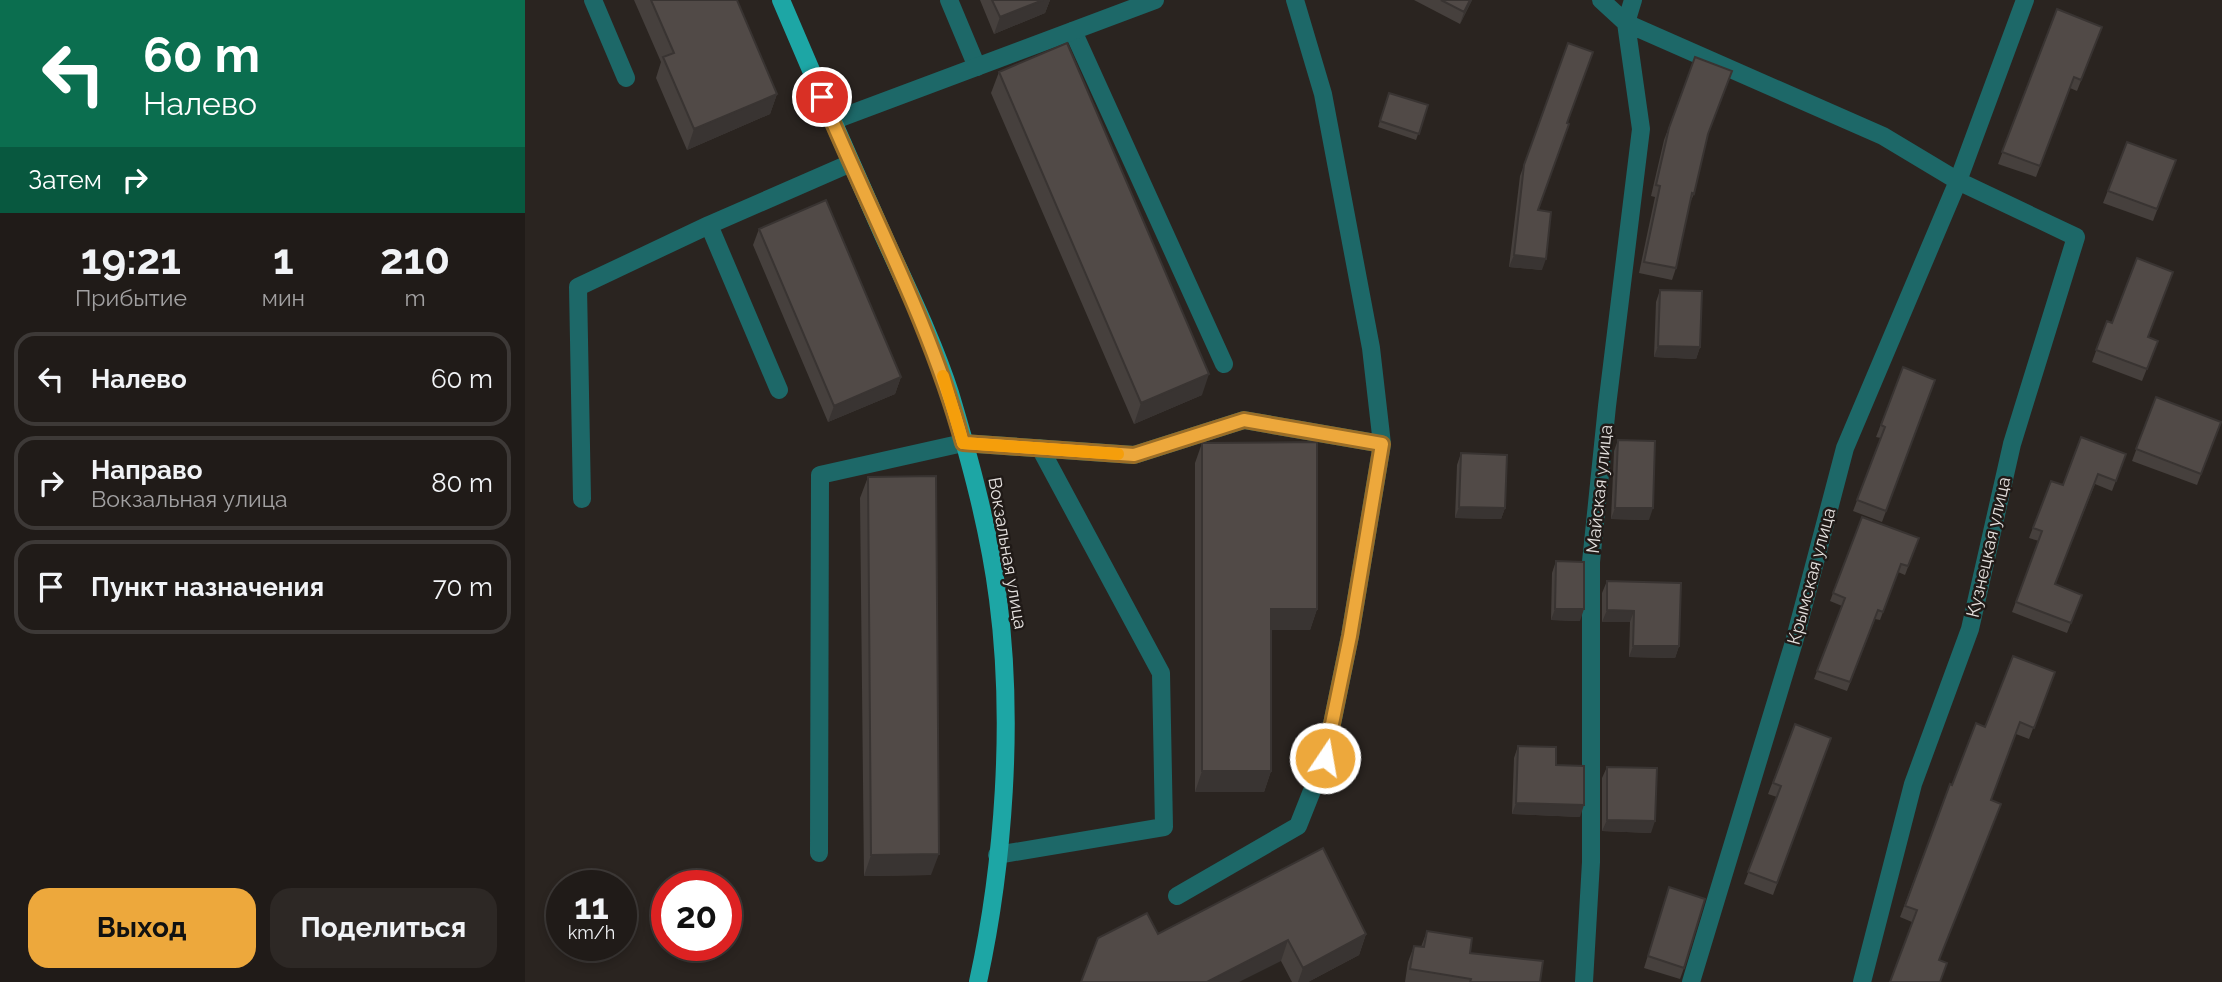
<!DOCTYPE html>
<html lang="ru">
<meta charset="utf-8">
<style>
body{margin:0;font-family:Raleway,sans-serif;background:#2d2825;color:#f1f3f6;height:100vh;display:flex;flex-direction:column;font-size:26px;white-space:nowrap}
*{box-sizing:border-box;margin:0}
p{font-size:23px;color:#a2a1a2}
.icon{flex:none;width:38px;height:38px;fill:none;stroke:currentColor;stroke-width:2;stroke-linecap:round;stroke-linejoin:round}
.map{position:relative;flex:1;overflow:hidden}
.details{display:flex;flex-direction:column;background:#201b18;width:525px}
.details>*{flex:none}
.top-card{background:#0b6e4f;color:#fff;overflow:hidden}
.speed{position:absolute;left:21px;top:870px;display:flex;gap:14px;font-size:35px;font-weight:700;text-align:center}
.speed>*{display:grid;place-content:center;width:91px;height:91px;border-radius:50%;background:#201b18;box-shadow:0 4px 10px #0003,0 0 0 2px #3d3937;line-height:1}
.speed small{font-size:18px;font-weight:400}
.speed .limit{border:10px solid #d22;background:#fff;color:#111}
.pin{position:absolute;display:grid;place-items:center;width:60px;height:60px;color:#fff;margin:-30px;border:4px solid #fff;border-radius:50%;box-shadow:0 2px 7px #0007}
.me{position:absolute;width:77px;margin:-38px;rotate:12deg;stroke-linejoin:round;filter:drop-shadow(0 0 5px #0008)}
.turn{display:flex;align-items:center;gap:24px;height:147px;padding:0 28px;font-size:32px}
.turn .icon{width:91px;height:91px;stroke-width:2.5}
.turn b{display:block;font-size:49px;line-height:60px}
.then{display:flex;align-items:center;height:66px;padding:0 28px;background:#0003;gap:14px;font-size:26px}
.eta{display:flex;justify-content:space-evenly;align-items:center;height:119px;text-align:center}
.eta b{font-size:42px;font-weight:700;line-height:49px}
.action{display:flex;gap:14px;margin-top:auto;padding:14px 28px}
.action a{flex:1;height:80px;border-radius:21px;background:#eda83c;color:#111;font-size:28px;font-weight:700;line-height:80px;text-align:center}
.action a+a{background:#2d2825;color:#f1f3f6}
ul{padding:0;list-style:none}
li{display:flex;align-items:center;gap:21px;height:94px;margin:0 14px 10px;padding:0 14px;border:4px solid #3d3937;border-radius:21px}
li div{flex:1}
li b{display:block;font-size:26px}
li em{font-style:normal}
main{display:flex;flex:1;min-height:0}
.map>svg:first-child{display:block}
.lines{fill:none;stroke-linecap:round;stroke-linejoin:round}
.lane{stroke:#1d6868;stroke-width:18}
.street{stroke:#1d6868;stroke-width:18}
.primary{stroke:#1da6a5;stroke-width:18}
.wall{fill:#46403d}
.shaded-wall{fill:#393432}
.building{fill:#514a47;stroke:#393432;stroke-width:2}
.route-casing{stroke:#9a6d27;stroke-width:18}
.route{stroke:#eda83c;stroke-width:12}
.slow{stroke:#f59e0b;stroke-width:12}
.labels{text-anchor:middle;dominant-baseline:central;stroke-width:5;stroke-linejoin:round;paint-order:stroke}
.street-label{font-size:18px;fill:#e4e0de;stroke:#201a17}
</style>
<main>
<section class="details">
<div class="top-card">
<div class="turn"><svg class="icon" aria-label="left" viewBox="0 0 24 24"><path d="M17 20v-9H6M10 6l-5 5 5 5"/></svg><div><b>60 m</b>Налево</div></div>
<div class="then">Затем<svg class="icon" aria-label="right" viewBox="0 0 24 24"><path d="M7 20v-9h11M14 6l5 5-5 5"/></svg></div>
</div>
<div class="eta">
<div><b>19:21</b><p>Прибытие</p></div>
<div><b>1</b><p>мин</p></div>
<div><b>210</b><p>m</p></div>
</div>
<ul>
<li><svg class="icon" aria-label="left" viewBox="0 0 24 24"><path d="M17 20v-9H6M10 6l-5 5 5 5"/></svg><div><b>Налево</b></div><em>60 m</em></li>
<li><svg class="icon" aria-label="right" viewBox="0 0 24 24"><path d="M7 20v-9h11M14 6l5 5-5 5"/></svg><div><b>Направо</b><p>Вокзальная улица</p></div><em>80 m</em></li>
<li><svg class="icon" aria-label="arrive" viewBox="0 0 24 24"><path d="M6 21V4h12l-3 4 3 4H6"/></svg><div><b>Пункт назначения</b></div><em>70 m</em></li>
</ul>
<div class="action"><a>Выход</a><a>Поделиться</a></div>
</section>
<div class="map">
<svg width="1697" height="982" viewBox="0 0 1697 982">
<rect width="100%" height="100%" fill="#2a2420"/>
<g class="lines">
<!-- lane -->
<path class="lane" d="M 68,0 L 101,78
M 424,0 L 452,67
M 770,0 L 798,94 L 846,348 L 857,444
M 548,31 L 699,364
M 254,390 L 184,225 L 326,163
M 57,499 L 53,287 L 184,225
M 294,853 L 295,475 L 438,443 L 609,455 L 719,420 L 857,444 L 825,636 L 800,758 L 773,826 L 652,896
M 472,855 L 639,827 L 636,673 L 515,448"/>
<!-- street -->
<path class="street" d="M 1076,0 L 1101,23 L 1358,136 L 1433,181 L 1551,237 L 1487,444 L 1445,629 L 1388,784 L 1337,982
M 307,121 L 630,0
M 1059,982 L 1066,862 L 1066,562 L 1082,406 L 1116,129 L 1101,23 L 1108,0
M 1166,982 L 1269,642 L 1320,448 L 1433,181 L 1500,0"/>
<!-- primary -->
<path class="primary" d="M 256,0 C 288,76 321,152 355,228 C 379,282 407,337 425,393 C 445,460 464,529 473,599 C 489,720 479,863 453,982"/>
</g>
<!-- wall -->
<path class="wall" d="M 109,0 L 212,0 L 252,94 L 245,114 L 162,150 L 131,78 L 136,62 Z
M 455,0 L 525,0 L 520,13 L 469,34 Z
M 889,0 L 947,0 L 935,24 Z
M 1532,9 L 1577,27 L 1552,91 L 1545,88 L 1511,177 L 1473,164 Z
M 1043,43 L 1042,123 L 1013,210 L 1017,270 L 984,267 L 995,176 Z
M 1170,57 L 1169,194 L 1164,205 L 1151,268 L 1147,280 L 1114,273 L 1130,197 L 1126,196 L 1139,140 Z
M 474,72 L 677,395 L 609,424 L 466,93 Z
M 864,93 L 903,105 L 891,140 L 853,127 Z
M 1602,142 L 1651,160 L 1628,221 L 1578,203 Z
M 234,229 L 376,377 L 370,394 L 303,422 L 228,245 Z
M 1135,290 L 1175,347 L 1171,359 L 1129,357 L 1131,302 Z
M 1582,321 L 1633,341 L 1617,381 L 1567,362 Z
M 1378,367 L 1410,380 L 1357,522 L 1328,511 L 1356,438 L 1351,437 Z
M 1631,397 L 1696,422 L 1672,485 L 1607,461 Z
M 1093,440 L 1124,520 L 1086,519 L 1089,451 Z
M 677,443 L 792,609 L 785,630 L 746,630 L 746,771 L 739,792 L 670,792 L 670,463 Z
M 936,453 L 980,508 L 976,519 L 930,518 L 932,465 Z
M 1601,454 L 1587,491 L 1570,484 L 1530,584 L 1557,595 L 1542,633 L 1487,612 L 1514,541 L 1504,538 L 1526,481 L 1538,485 Z
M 343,477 L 406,875 L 339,876 L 335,498 Z
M 1337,517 L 1394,538 L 1380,575 L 1373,572 L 1355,620 L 1350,619 L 1322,691 L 1289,679 L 1317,606 L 1305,601 Z
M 1031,561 L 1055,621 L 1026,620 L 1027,573 Z
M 1082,581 L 1154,646 L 1150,658 L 1104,657 L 1105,622 L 1077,622 L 1077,593 Z
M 1530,672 L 1504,739 L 1491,734 L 1466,800 L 1414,960 L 1415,982 L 1387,922 L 1375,917 L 1425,784 L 1427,785 L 1460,727 Z
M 1270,724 L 1306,738 L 1248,895 L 1219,884 L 1252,797 L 1243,794 Z
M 993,746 L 1031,765 L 1055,817 L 987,814 L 989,758 Z
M 1082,767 L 1126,833 L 1077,831 L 1077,778 Z
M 1144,887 L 1159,968 L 1155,979 L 1119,968 Z
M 902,931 L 945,953 L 1015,982 L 880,982 L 883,962 L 889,946 L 896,947 Z
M 633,934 L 841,934 L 834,955 L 783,982 L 767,982 L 756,961 Z"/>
<!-- shaded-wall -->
<path class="shaded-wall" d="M 518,0 L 525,0 L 520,13 L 469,34 L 475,17 Z
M 945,0 L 947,0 L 935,24 L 939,12 Z
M 252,94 L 245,114 L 162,150 L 169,129 Z
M 989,255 L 1021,259 L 1017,270 L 984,267 Z
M 1133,346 L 1175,347 L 1171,359 L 1129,357 Z
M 684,374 L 677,395 L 609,424 L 616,403 Z
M 376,377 L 370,394 L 303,422 L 309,406 Z
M 934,507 L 980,508 L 976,519 L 930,518 Z
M 1090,508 L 1128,508 L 1124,520 L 1086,519 Z
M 746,609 L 792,609 L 785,630 L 739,630 Z
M 1030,609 L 1059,609 L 1055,621 L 1026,620 Z
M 1082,610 L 1109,611 L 1105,622 L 1077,622 Z
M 1108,646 L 1154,646 L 1150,658 L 1104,657 Z
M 677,771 L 746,771 L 739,792 L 670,792 Z
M 991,803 L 1059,805 L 1055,817 L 987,814 Z
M 1082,820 L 1130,821 L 1126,833 L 1077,831 Z
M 414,854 L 406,875 L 339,876 L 346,855 Z
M 841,934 L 834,955 L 783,982 L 773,982 L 778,968 Z
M 763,940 L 756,961 L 714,982 L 682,982 Z"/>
<!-- building -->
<path class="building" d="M 126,0 L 212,0 L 252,94 L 169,129 L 138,57 L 149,53 Z
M 467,0 L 518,0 L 475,17 Z
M 916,0 L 945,0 L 939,12 Z
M 1532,9 L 1577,27 L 1556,80 L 1549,77 L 1515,166 L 1477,152 Z
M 542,43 L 684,374 L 616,403 L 474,72 Z
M 1043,43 L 1068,52 L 1042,123 L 1044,124 L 1013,210 L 1026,212 L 1021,259 L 989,255 L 999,165 Z
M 1170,57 L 1207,71 L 1183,134 L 1169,194 L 1167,193 L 1151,268 L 1119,262 L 1135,186 L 1131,185 L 1144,128 Z
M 864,93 L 903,105 L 894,134 L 855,121 Z
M 1602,142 L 1651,160 L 1632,209 L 1583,191 Z
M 301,200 L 376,377 L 309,406 L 234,229 Z
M 1612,258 L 1648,272 L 1623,337 L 1633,341 L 1622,369 L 1571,350 L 1582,321 L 1587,323 Z
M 1135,290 L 1177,291 L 1175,347 L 1133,346 Z
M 1378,367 L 1410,380 L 1361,511 L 1332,500 L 1360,427 L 1356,425 Z
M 1631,397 L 1696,422 L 1676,474 L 1611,449 Z
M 1556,437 L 1601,454 L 1591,481 L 1573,474 L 1530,584 L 1557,595 L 1546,623 L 1491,602 L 1517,531 L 1508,528 L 1526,481 L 1538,485 Z
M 1093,440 L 1130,441 L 1128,508 L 1090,508 Z
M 792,442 L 792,609 L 746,609 L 746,771 L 677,771 L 677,443 Z
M 936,453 L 982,455 L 980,508 L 934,507 Z
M 411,476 L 414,854 L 346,855 L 343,477 Z
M 1337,517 L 1394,538 L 1383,566 L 1376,564 L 1358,612 L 1353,610 L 1325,682 L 1292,671 L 1320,598 L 1308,593 Z
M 1031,561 L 1059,562 L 1059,609 L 1030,609 Z
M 1082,581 L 1156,583 L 1154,646 L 1108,646 L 1109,611 L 1082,610 Z
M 1488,656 L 1530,672 L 1509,728 L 1495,722 L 1466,800 L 1476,804 L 1414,960 L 1422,963 L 1415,982 L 1365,982 L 1392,910 L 1380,906 L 1425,784 L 1427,785 L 1451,723 L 1460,727 Z
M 1270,724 L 1306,738 L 1252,883 L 1223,872 L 1256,786 L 1248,783 Z
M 993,746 L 1031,747 L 1031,765 L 1059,766 L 1059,805 L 991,803 Z
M 1082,767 L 1132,768 L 1130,821 L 1082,820 Z
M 798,848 L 841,934 L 778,968 L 763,940 L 682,982 L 556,982 L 573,938 L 622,913 L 633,934 Z
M 1144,887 L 1180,899 L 1159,968 L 1123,956 Z
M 902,931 L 947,938 L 945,953 L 1018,961 L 1015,982 L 945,982 L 946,979 L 885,969 L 889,946 L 899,947 Z"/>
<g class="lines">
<defs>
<path id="route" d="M 297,97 C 345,212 405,322 438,443 L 609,455 L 719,420 L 857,444 L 825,636 L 800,758"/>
</defs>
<!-- route casing -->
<use href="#route" class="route-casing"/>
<!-- route -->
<use href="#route" class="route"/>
<!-- slow -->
<path class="slow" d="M 418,376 L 438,443 L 593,454"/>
</g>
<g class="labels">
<!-- street labels -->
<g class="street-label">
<text transform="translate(1074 489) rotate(-84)">Майская улица</text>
<text transform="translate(1463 547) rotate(-77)">Кузнецкая улица</text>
<text transform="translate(483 553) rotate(80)">Вокзальная улица</text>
<text transform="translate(1286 576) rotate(-75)">Крымская улица</text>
</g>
</g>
</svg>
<div class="speed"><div>11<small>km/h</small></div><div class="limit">20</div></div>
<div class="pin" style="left:297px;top:97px;background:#d93025"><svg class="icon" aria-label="arrive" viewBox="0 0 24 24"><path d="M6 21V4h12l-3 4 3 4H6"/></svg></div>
<svg class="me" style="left:800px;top:758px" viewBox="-20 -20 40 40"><circle r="17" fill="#eda83c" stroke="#fff" stroke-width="3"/><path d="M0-11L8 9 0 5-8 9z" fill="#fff"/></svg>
</div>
</main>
